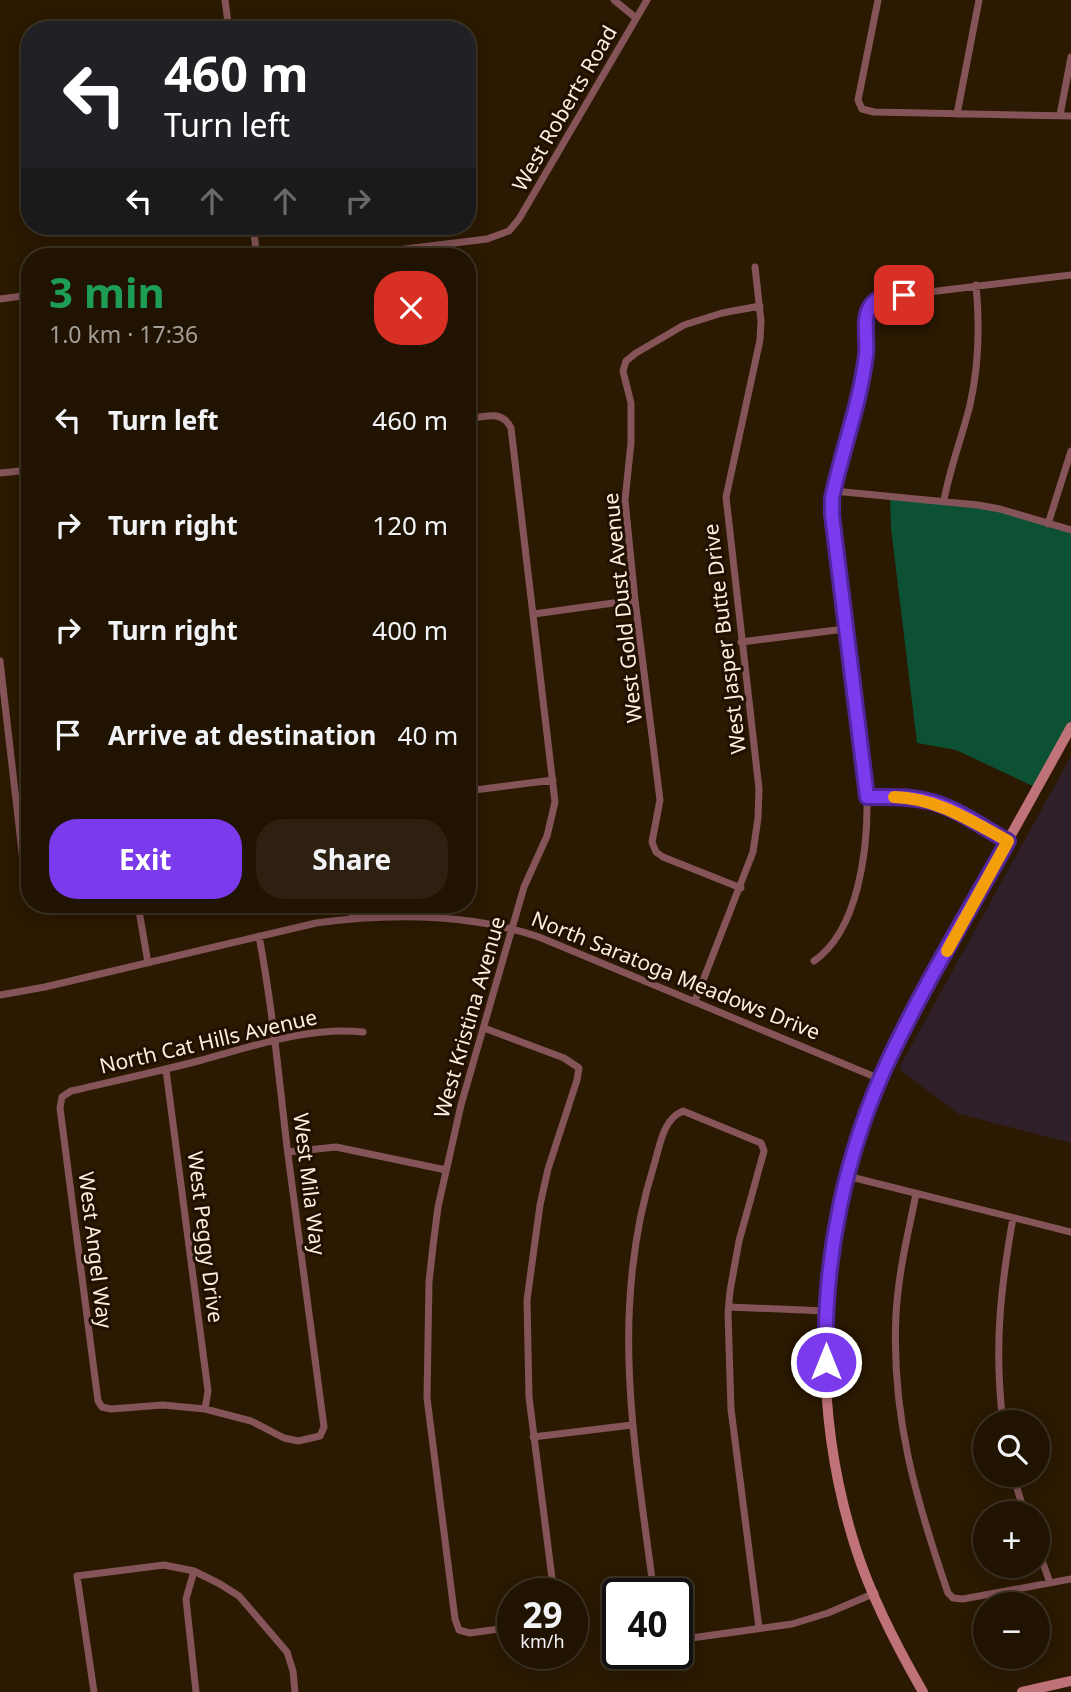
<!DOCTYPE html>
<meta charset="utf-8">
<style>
body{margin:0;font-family:"Noto Sans",sans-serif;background:#2d2010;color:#f1f3f6;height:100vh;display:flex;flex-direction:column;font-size:26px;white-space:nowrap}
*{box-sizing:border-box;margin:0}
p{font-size:23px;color:#a29e99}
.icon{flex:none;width:38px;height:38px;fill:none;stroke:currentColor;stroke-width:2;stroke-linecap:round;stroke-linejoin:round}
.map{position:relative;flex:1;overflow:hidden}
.panel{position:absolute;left:21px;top:248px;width:455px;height:665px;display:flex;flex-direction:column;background:#201301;border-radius:28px;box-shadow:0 4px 18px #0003,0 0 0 2px #3d3223}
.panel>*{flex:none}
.hud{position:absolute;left:21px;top:21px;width:455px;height:214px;border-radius:28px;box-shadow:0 4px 18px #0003,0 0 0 2px #3d3223;background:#202124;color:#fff;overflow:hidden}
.buttons{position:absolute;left:973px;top:1410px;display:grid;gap:14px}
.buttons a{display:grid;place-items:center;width:77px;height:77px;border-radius:50%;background:#201301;box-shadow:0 4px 18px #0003,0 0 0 2px #3d3223;font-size:35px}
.speed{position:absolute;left:497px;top:1578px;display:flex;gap:14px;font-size:35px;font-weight:700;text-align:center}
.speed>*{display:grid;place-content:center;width:91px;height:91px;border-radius:50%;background:#201301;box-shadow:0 4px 18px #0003,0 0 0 2px #3d3223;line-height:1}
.speed small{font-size:18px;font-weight:400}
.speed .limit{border:4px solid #111;border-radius:10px;background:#fff;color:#111}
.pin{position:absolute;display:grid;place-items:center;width:60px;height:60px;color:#fff;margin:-30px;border-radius:14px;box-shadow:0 4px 10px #0006}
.me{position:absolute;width:77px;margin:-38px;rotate:0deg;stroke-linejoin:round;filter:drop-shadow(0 0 5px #0008)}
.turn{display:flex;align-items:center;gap:24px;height:147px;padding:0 28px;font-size:32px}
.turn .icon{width:91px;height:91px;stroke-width:2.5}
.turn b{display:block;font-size:49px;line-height:60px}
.lanes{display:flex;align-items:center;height:66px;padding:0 28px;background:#0003;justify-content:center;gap:35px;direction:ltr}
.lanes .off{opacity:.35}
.round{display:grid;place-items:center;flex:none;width:74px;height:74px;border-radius:28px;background:#2d2010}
.headline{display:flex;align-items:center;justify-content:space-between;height:119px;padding:0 28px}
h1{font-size:42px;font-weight:700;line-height:52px;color:#1e9e55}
.cta{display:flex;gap:14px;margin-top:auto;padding:14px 28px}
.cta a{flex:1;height:80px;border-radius:28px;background:#7c3aed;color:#fff;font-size:28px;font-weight:700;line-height:80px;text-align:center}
.cta a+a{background:#2d2010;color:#f1f3f6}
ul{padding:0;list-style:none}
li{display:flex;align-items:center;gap:21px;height:105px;padding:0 28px}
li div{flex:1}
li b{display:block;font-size:26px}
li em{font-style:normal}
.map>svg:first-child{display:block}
.education{fill:#2f1f28}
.green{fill:#0c5134}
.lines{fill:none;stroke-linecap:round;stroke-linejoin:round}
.street{stroke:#845458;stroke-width:7}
.secondary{stroke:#c07279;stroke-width:10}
.route-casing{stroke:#51269a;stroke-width:18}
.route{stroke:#7c3aed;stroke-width:12}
.slow{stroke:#f59e0b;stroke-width:12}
.labels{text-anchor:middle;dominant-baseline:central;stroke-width:6;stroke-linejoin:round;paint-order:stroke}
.street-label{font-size:21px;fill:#fcefe0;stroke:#211000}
</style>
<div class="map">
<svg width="1071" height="1692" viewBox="0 0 1071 1692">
<rect width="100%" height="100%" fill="#2b1901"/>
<!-- education -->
<path class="education" d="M 1071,756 L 1071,1143 L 959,1114 L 901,1071 L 900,1066 Z"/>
<!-- green -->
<path class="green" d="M 890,496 L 978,505 L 1071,530 L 1071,727 L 1037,788 L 956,750 L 917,743 L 891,528 Z"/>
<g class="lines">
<!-- street -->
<path class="street" d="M 225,0 L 229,30
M 614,0 L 636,18
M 878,0 L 858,100 L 862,109 L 874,112 L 1071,116
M 957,114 L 979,0
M 1060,115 L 1071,57
M 253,226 L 257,257
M 340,257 L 487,239 L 509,231 L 519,219 L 647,0
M 0,299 L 30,295
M 467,419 C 484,417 502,409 511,428 L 555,802 L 547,836 L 524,887 L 461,1105 L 438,1207 L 433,1246 L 429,1282 L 427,1398 L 455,1619 L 459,1630 L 470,1633 L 513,1627
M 0,473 L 30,470
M 834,491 L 978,505 L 1000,509 L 1071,530
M 944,500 C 950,468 962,437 970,405 C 979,365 980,326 976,285
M 1048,524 L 1071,451
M 534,614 L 635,600
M 741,642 L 845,629
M 0,661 L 25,878 L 30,888
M 467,791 L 553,780
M 867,797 L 907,797 L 930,801 L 1008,841
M 741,888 L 663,857 L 656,852 L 652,842 L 660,800 L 635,600 L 625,500 L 631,443 L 631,403 L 623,371 L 626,361 L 636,353 L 684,325 L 722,313 L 760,306
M 138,905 L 148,963
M 352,905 L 353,918
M 259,936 C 272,1005 279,1077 287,1147 C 299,1240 311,1333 324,1427 L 320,1436 L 298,1441 L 284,1438 L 251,1421 L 205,1409 L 163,1405 L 111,1409 L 102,1407 L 98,1401 L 60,1108 L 62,1097 L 71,1091 C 114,1081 156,1072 198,1061 C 251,1047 308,1026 363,1032
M 814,961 C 859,930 868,848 867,797 L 832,515 C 833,462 858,410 866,357 C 869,335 860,313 879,298 L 1071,275
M 0,995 L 45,987 L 316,923 C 390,913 468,913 539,937 L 880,1079
M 695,1001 L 753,852 L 758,818 L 759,789 L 726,497 L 760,340 L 761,321 L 755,267
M 484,1028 L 564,1058 L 579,1068 L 577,1080 L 548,1169 L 540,1205 L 527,1300 L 529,1397 L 554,1594
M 166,1070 L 208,1391 L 205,1409
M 288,1152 L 336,1147 L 446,1170
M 847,1176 L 1071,1232
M 916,1194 C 908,1234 898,1274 896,1315 C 891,1415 916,1500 948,1593 L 953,1598 L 963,1599 L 1071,1579
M 729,1307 L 826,1311
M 1003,1423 C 994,1349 1000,1291 1013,1218
M 533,1437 L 632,1425
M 1013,1475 L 1025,1514
M 1038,1549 L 1050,1583
M 194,1571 L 186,1599 L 196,1692
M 654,1594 C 635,1446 608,1311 654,1165 C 660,1145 663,1119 683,1111 L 761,1143 L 764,1151 L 739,1241 L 730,1291 L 728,1313 L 731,1409 L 759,1628
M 677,1640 L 792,1624 L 828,1613 L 875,1593
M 94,1692 L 77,1576 L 164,1565 L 194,1571 L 220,1584 L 239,1596 L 287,1652 L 293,1671 L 295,1692"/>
<!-- secondary -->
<path class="secondary" d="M 923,1692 C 897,1647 872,1599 856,1549 C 804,1388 820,1214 888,1060 C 909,1013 936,969 961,925 C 998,859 1034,793 1071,727
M 1022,1692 L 1071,1681"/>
</g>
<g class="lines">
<defs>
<path id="route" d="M 826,1362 C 823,1258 845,1152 890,1057 C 925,983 968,913 1008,841 C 983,828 956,807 928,801 C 908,796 887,797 867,797 L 832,515 L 832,498 C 842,450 860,404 866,355 C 868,341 862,319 870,307 C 876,295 891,296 904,295"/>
</defs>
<!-- route casing -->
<use href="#route" class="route-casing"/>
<!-- route -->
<use href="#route" class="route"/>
<!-- slow -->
<path class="slow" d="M 894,797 C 937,798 971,821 1008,841 L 947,951"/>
</g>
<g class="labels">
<!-- street labels -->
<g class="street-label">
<text transform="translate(564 108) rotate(-60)">West Roberts Road</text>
<text transform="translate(622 608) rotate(-96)">West Gold Dust Avenue</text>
<text transform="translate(724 639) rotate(-97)">West Jasper Butte Drive</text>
<text transform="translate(676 975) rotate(22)">North Saratoga Meadows Drive</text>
<text transform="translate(469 1017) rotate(-74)">West Kristina Avenue</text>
<text transform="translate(208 1041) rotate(-13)">North Cat Hills Avenue</text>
<text transform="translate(310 1184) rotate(83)">West Mila Way</text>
<text transform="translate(206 1237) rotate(83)">West Peggy Drive</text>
<text transform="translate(96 1250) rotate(83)">West Angel Way</text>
</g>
</g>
</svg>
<div class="buttons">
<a><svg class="icon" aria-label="search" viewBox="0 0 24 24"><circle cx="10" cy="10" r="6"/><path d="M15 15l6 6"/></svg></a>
<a>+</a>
<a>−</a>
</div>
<div class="speed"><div>29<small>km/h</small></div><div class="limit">40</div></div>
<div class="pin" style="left:904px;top:295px;background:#d93025"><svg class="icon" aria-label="arrive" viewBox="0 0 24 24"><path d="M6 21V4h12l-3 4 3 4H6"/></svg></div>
<svg class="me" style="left:826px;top:1362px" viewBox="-20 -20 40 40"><circle r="17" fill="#7c3aed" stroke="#fff" stroke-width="3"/><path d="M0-11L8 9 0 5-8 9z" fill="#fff"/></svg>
<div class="hud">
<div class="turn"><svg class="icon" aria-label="left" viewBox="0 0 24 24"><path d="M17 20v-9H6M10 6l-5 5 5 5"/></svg><div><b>460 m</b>Turn left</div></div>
<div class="lanes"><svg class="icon" aria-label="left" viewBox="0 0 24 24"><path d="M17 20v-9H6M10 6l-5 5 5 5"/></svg><svg class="icon off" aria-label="ahead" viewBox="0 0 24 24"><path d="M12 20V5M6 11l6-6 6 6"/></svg><svg class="icon off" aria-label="ahead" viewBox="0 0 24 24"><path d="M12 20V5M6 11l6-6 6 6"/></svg><svg class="icon off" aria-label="right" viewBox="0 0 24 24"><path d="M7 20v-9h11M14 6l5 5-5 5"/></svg></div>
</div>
<section class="panel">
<div class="headline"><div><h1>3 min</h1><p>1.0 km · 17:36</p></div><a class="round" style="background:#d93025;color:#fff"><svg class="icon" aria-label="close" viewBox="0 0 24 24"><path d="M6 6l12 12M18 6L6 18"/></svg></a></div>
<ul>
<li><svg class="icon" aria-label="left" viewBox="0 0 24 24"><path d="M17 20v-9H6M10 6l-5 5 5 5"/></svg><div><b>Turn left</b></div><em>460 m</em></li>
<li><svg class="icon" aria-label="right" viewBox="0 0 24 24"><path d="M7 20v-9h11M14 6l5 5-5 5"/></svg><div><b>Turn right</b></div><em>120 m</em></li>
<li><svg class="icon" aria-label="right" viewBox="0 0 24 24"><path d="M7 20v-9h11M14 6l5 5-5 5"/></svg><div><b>Turn right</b></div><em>400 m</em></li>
<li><svg class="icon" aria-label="arrive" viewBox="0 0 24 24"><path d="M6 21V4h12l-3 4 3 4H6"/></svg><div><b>Arrive at destination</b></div><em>40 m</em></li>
</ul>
<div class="cta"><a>Exit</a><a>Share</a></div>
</section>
</div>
